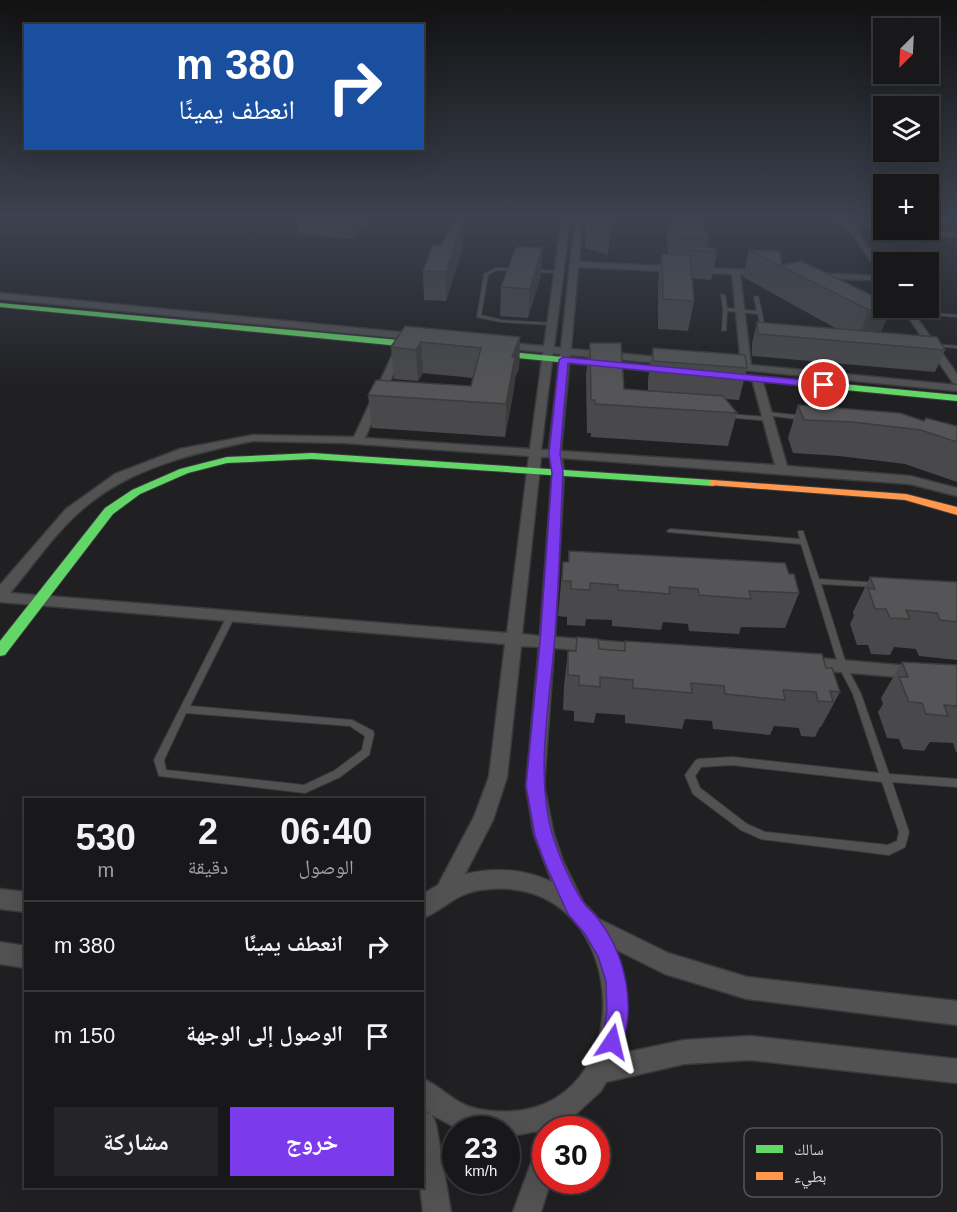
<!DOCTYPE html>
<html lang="ar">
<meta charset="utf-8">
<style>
body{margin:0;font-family:Helvetica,"Noto Naskh Arabic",sans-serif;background:#252527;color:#f1f3f6;direction:rtl;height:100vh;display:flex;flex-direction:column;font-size:22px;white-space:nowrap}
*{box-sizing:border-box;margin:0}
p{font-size:20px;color:#9fa0a2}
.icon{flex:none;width:33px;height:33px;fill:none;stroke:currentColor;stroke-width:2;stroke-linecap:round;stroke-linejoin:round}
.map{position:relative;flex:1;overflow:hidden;direction:ltr}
.drawer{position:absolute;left:24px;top:798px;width:400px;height:390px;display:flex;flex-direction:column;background:#18181a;border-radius:0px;box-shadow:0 6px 24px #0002,0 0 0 2px #363739;direction:rtl}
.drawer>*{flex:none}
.hud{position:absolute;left:24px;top:24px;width:400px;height:126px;border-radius:0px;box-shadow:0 6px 24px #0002,0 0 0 2px #363739;direction:rtl;background:#1a4fa0;color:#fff;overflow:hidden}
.needle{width:39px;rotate:204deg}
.controls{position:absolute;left:873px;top:18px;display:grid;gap:12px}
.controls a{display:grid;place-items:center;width:66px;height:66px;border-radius:0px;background:#18181a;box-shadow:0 6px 24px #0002,0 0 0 2px #363739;font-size:30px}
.speed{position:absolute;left:442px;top:1116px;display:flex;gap:12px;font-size:30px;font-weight:700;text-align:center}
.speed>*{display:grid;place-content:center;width:78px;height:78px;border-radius:50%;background:#18181a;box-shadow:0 6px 24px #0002,0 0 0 2px #363739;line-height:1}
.speed small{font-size:15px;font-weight:400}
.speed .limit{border:9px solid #d22;background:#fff;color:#111}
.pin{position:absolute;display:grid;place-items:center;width:51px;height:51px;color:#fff;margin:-26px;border:3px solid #fff;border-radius:50%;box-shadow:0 2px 6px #0007}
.me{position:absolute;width:66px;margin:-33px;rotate:10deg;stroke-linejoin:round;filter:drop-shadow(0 0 4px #0008)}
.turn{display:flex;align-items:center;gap:21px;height:126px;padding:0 30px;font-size:27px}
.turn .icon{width:78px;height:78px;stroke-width:2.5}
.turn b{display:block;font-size:42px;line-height:51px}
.eta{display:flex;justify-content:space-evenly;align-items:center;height:102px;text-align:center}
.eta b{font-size:36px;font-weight:800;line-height:42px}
.cta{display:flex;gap:12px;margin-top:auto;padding:12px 30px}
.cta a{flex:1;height:69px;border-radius:0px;background:#7c3aed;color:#fff;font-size:24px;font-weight:800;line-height:69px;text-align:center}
.cta a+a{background:#252527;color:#f1f3f6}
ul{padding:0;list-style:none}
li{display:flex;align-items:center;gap:18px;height:90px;padding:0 30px;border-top:2px solid #363739}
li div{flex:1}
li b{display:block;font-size:22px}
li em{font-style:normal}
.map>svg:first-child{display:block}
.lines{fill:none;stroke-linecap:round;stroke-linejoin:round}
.lane-casing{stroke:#393a3c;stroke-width:2}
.street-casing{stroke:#393a3c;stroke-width:3}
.fast-casing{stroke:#393a3c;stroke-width:2}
.slow-casing{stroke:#393a3c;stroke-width:2}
.lane{fill:#525253;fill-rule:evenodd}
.street{fill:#525253;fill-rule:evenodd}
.fast{fill:#63d668;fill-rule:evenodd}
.slow{fill:#ff974d;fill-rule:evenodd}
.wall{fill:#49494b}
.shaded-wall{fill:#3c3c3d}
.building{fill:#555557;stroke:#3c3c3d;stroke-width:1.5}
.route{fill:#7c3aed;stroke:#51269a;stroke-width:1.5}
.key{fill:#1f1f23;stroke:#56565a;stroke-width:1.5}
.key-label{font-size:16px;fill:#d6d7d9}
</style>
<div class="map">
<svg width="957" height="1212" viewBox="0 0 957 1212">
<rect width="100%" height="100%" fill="#202022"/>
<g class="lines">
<defs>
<path id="lane" d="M 496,268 L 516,269 L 518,270 L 516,271 L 497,270 L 488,275 L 481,315 L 501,320 L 553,323 L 555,323 L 555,325 L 501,322 L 477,317 L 484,274 Z
M 530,270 L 560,271 L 562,272 L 560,273 L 531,272 L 530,272 Z
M 721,294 L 725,295 L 727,308 L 757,311 L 754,297 L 758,296 L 762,313 L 765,331 L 761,330 L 758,314 L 727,311 L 726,330 L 722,331 L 723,309 Z
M 907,311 L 957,315 L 957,317 L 909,313 L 907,312 Z
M 933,344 L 957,346 L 957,348 L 935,346 L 933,345 Z
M 767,412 L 804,416 L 807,418 L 804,420 L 765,415 L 764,414 Z
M 728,414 L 768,417 L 771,419 L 768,421 L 726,417 L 725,416 Z
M 670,529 L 800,539 L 798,532 L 799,531 L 803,531 L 819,579 L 880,583 L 881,585 L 877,587 L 821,584 L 847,667 L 861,694 L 889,774 L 957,779 L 957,787 L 892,782 L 909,832 L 905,847 L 889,855 L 761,839 L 741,830 L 693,794 L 685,775 L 696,760 L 699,759 L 732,757 L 879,773 L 853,694 L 839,667 L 801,544 L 668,532 L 667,531 ZM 732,765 L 882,782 L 899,832 L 897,841 L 888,845 L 765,832 L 747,824 L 700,788 L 695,776 L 701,767 Z
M 231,613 L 235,616 L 190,706 L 352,720 L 373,731 L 374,734 L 369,755 L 340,777 L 305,793 L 159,776 L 154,760 L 159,750 L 227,616 ZM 186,713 L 350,726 L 365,736 L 362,750 L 334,771 L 304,785 L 166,770 L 164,760 Z"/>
<path id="street" d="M 562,219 L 570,219 L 554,347 L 561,348 L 575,219 L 583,219 L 579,262 L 767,271 L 768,273 L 764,275 L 740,274 L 751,365 L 957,385 L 957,391 L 723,368 L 722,366 L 727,363 L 741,364 L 732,274 L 578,267 L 571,349 L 670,358 L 675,361 L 670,364 L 570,355 L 561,451 L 775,465 L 752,379 L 757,376 L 762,379 L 787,466 L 910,476 L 957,488 L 957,496 L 910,484 L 562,458 L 564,473 L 555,637 L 643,644 L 649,646 L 651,650 L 649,654 L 643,656 L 554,648 L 544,786 L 554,835 L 563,861 L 583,902 L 599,919 L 668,953 L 747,977 L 957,1001 L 957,1025 L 747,999 L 665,974 L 615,949 C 630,984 629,1018 619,1054 L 684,1040 L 750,1036 L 957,1059 L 957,1083 L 750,1060 L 684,1064 L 606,1082 L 601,1091 L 575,1115 L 569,1130 L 546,1130 L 546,1137 L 543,1130 L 507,1137 L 507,1130 L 460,1130 L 432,1115 L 436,1124 L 451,1212 L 423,1212 L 420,1186 L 423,1186 L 423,1111 L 431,1115 L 423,1108 L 423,1079 C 443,1087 455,1105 478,1109 C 648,1141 641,865 480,890 C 454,894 444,910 423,918 L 423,894 L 438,885 L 474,817 L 489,777 L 505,644 L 0,602 L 0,585 L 66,509 L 115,474 L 180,449 L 253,435 L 354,437 L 398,343 L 406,345 L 365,438 L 530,449 L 543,352 L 500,348 L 495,345 L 500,342 L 544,346 ZM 553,353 L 560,354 L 549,450 L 541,450 ZM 253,441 L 344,443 L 529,456 L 507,633 L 10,593 C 31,568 52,537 76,515 C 125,469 189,454 253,441 ZM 541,457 L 550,457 L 552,473 L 540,636 L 522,634 ZM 521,646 L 539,647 L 526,786 L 534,835 L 552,882 C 524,869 496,867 465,874 L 493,820 L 507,777 Z
M 830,219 L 884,224 L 884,228 L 852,224 L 884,268 L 884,281 L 809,277 L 809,273 L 812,273 L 881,276 L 844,223 Z
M 909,230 L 957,233 L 957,237 L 913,232 Z
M 0,293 L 419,334 L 424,337 L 419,340 L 0,299 Z
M 902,308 L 910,308 L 957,374 L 957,384 L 953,383 Z
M 805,657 L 957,670 L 957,682 L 805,669 L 799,667 L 797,663 L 799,659 Z
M 0,889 L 26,892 L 26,912 L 0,909 Z
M 0,942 L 26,946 L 26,968 L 0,964 Z
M 546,1143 L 546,1180 L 551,1180 L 541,1212 L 513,1212 L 537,1147 Z"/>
<path id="fast" d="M 0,303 L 420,342 L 424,345 L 420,348 L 0,307 Z
M 490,350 L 677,368 L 682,371 L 677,374 L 487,355 L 486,353 Z
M 717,372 L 957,395 L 957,401 L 714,377 L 712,375 Z
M 312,453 L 713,480 L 719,483 L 713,486 L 312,459 L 227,463 L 188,473 L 140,494 L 113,514 L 5,655 L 0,656 L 0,641 L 105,508 L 132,490 L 180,469 L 227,457 Z"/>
<path id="slow" d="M 713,480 L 906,494 L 957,507 L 957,515 L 905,500 L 709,485 L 709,481 Z"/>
</defs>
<!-- lane casing -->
<use href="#lane" class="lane-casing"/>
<!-- street casing -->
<use href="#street" class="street-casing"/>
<!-- fast casing -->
<use href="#fast" class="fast-casing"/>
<!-- slow casing -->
<use href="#slow" class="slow-casing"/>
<!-- lane -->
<use href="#lane" class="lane"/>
<!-- street -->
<use href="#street" class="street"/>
<!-- fast -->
<use href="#fast" class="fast"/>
<!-- slow -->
<use href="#slow" class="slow"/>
</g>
<!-- wall -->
<path class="wall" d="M 372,219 L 352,239 L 298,234 L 296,221 Z
M 585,219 L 612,219 L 608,255 L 585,248 Z
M 669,219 L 702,219 L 703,227 L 709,239 L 707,248 L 717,252 L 711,280 L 692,278 L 694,301 L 688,331 L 658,329 L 658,281 L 662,254 L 668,254 L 667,230 Z
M 463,220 L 463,246 L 446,301 L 424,300 L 423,271 L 441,245 Z
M 542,248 L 541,275 L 528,318 L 500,316 L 501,287 Z
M 749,250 L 782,265 L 884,308 L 891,308 L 881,332 L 945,350 L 935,372 L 752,356 L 752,343 L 757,322 L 837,329 L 743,277 Z
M 405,326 L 520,337 L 519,368 L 515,378 L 514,389 L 505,437 L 372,428 L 368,395 L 471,386 L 473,378 L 423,373 L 418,381 L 394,379 L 391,347 Z
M 590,343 L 624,389 L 648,391 L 648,379 L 653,348 L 747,368 L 739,400 L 725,399 L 737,413 L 728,446 L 591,437 L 591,433 L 587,433 L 586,375 Z
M 798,405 L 924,421 L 957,426 L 957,482 L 905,464 L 839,456 L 793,453 L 788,438 Z
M 569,551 L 789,574 L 799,593 L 785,628 L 741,627 L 739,634 L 689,631 L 688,624 L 663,622 L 661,630 L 612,626 L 612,620 L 586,619 L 585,626 L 567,625 L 567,617 L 558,616 L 563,562 L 568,562 Z
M 870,577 L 957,582 L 957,660 L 919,656 L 916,649 L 894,647 L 890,655 L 871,654 L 868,645 L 857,645 L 850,624 L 854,616 L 853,612 Z
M 577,637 L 599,649 L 623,651 L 625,641 L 826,668 L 840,692 L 821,727 L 820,727 L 815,737 L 801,736 L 799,728 L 774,726 L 770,735 L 713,729 L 712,721 L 685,719 L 682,729 L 625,723 L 625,715 L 596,713 L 594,723 L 574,721 L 574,711 L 563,710 L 564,686 L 568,651 L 575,651 Z
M 902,662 L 957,665 L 957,752 L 956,752 L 953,743 L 930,742 L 924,751 L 903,749 L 899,739 L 887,738 L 878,712 L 883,704 L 881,698 Z"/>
<!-- shaded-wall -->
<path class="shaded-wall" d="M 357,219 L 372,219 L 352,239 L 350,226 Z
M 463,220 L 463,246 L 446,301 L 446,272 Z
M 542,248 L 541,275 L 528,318 L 530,289 Z
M 884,307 L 884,308 L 891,308 L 880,334 L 858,340 L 869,310 Z
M 520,337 L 519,368 L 515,378 L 514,389 L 505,437 L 506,404 L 512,357 Z
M 421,342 L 423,373 L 418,381 L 416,350 Z"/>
<!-- building -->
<path class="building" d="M 298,219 L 357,219 L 350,226 L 296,221 Z
M 455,219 L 463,220 L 446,272 L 423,271 L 433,245 L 441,245 Z
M 587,219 L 612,219 L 611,228 L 587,222 Z
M 672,219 L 702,219 L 703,227 L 709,239 L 677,237 L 673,229 Z
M 682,246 L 714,248 L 717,252 L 684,250 Z
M 516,247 L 542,248 L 530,289 L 501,287 Z
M 749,250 L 780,251 L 782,265 L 801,261 L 884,301 L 884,307 L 869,310 Z
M 662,254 L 690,255 L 694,301 L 663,299 Z
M 757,322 L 937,337 L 945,350 L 758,334 Z
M 405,326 L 520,337 L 512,357 L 515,357 L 506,404 L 368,395 L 376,380 L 471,386 L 481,348 L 421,342 L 416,350 L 391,347 Z
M 590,343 L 621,343 L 624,389 L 723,396 L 737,413 L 595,404 L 595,400 L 591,400 Z
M 653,348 L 745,355 L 747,368 L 653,361 Z
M 798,405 L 900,413 L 924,421 L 926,418 L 957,426 L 957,442 L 921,430 L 852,422 L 804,420 Z
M 569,551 L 785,563 L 789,574 L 794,574 L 799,593 L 749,591 L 751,599 L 699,595 L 698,589 L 669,587 L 670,594 L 618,590 L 618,585 L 590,583 L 590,590 L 571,589 L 571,581 L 562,581 L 563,562 L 569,562 Z
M 870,577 L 957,582 L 957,622 L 940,620 L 937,613 L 906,610 L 910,619 L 890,618 L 886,609 L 875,609 L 868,588 L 875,589 Z
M 577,637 L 598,639 L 599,649 L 625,651 L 625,641 L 822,654 L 826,668 L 832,668 L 840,692 L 830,691 L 833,702 L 818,701 L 816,692 L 783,690 L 785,700 L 725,694 L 724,686 L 691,683 L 692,693 L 633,688 L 633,680 L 600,677 L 600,687 L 579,685 L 579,676 L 568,675 L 568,651 L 576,651 Z
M 902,662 L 957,665 L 957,706 L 944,705 L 948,716 L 926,714 L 922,703 L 909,702 L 899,677 L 908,677 Z"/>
<!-- sky -->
<linearGradient id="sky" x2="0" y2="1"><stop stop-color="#121213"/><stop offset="0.56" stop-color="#3c424f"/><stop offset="1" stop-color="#3c424f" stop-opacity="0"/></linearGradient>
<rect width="957" height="389" fill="url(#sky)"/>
<!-- route -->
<path class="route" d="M 563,357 L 824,382 L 829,385 L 824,388 L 568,363 L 560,454 L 563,473 C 560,531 559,589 554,647 C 549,707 535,778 553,837 C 560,858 570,881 581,899 C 586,907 594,913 599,920 C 626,956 637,1008 620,1050 L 612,1053 L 605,1050 L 602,1042 L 607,1011 L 606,981 L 598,956 L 585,934 L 568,914 L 545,863 L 535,836 L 526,786 L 540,642 L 552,473 L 549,454 L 559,360 Z"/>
<!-- legend -->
<rect x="744" y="1128" width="198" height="69" rx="9" class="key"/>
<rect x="756" y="1145" width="27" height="8" fill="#63d668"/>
<rect x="756" y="1172" width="27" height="8" fill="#ff974d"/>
<g class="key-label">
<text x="794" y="1155">سالك</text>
<text x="794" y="1182">بطيء</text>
</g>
</svg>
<div class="controls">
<a><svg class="needle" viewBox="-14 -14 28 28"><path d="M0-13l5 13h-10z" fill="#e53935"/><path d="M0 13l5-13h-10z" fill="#9fa0a2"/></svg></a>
<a><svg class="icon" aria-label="layers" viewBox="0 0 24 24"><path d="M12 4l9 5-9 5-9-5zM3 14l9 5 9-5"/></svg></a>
<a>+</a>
<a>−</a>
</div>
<div class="speed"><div>23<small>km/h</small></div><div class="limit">30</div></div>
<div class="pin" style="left:824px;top:385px;background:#d93025"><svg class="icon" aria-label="arrive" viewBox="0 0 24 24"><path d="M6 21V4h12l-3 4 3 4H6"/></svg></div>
<svg class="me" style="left:612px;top:1042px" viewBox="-20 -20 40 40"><path d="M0-17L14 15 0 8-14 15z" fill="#7c3aed" stroke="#fff" stroke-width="4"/></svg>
<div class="hud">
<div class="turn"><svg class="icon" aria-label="right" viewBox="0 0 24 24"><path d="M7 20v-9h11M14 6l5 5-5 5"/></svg><div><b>380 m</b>انعطف يمينًا</div></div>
</div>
<section class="drawer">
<div class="eta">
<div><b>06:40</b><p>الوصول</p></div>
<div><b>2</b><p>دقيقة</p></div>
<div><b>530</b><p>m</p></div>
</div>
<ul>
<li><svg class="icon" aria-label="right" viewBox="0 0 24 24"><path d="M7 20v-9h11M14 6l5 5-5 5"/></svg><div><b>انعطف يمينًا</b></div><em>380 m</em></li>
<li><svg class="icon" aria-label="arrive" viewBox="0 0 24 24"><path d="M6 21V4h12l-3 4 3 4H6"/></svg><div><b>الوصول إلى الوجهة</b></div><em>150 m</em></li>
</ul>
<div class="cta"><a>خروج</a><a>مشاركة</a></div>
</section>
</div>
